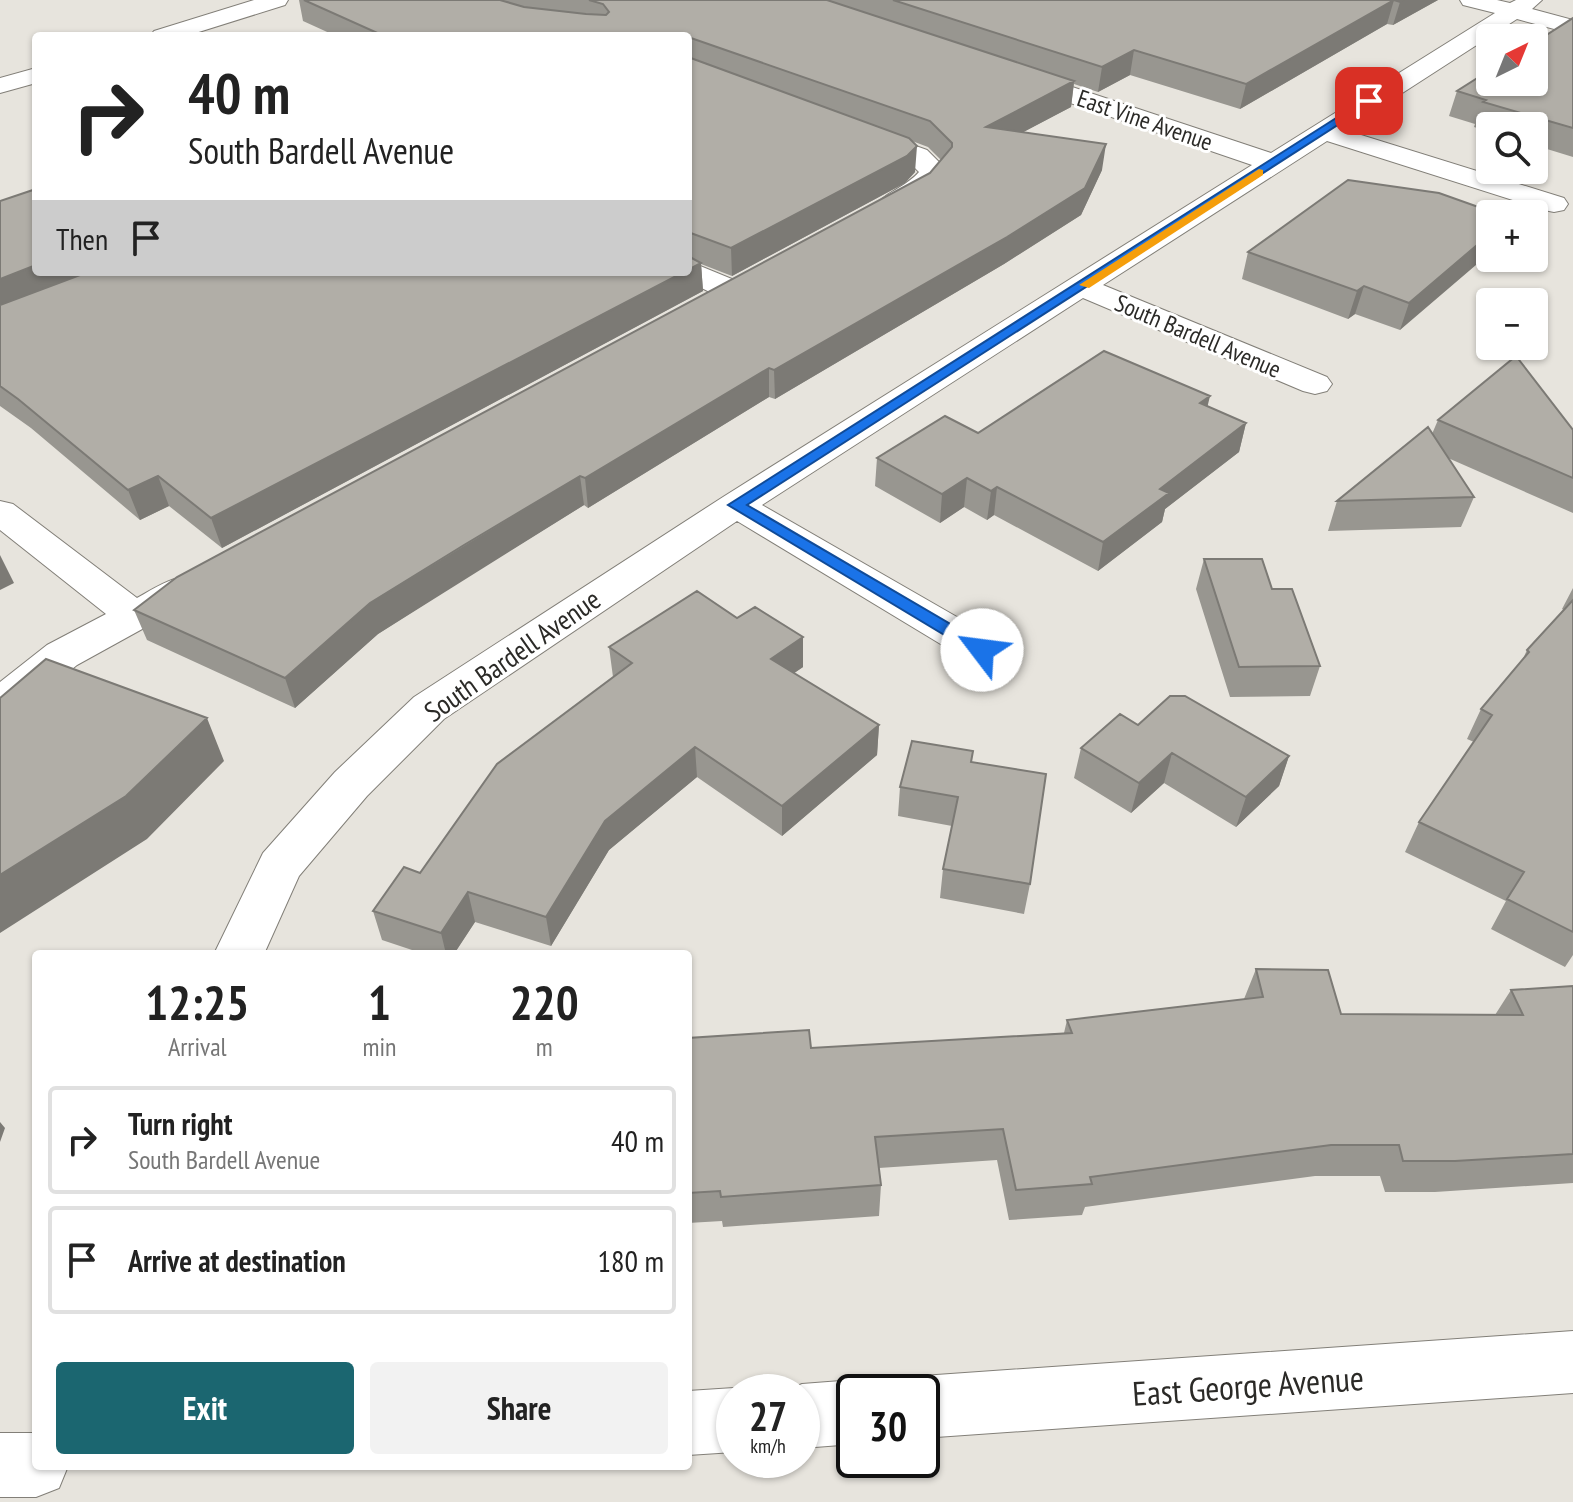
<!DOCTYPE html>
<meta charset="utf-8">
<style>
body{margin:0;font-family:"PT Sans Narrow",sans-serif;background:#f2f2f2;color:#222;height:100vh;display:flex;flex-direction:column;font-size:30px;white-space:nowrap}
*{box-sizing:border-box;margin:0}
p{font-size:26px;color:#767676}
.icon{flex:none;width:44px;height:44px;fill:none;stroke:currentColor;stroke-width:2;stroke-linecap:round;stroke-linejoin:round}
.map{position:relative;flex:1;overflow:hidden}
.panel{position:absolute;left:32px;top:950px;width:660px;height:520px;display:flex;flex-direction:column;background:#fff;border-radius:8px;box-shadow:0 2px 6px #0004}
.panel>*{flex:none}
.hud{position:absolute;left:32px;top:32px;width:660px;height:244px;border-radius:8px;box-shadow:0 2px 6px #0004;background:#fff;color:#222;overflow:hidden}
.needle{width:52px;rotate:43deg}
.fabs{position:absolute;left:1476px;top:24px;display:grid;gap:16px}
.fabs a{display:grid;place-items:center;width:72px;height:72px;border-radius:8px;background:#fff;box-shadow:0 2px 6px #0004;font-size:40px}
.speed{position:absolute;left:716px;top:1374px;display:flex;gap:16px;font-size:40px;font-weight:700;text-align:center}
.speed>*{display:grid;place-content:center;width:104px;height:104px;border-radius:50%;background:#fff;box-shadow:0 2px 6px #0004;line-height:1}
.speed small{font-size:20px;font-weight:400}
.speed .limit{border:4px solid #111;border-radius:12px;background:#fff;color:#111}
.pin{position:absolute;display:grid;place-items:center;width:68px;height:68px;color:#fff;margin:-34px;border-radius:16px;box-shadow:0 4px 12px #0006}
.me{position:absolute;width:88px;margin:-44px;rotate:300deg;stroke-linejoin:round;filter:drop-shadow(0 0 6px #0008)}
.turn{display:flex;align-items:center;gap:28px;height:168px;padding:0 24px;font-size:36px}
.turn .icon{width:104px;height:104px;stroke-width:2.5}
.turn b{display:block;font-size:56px;line-height:68px}
.then{display:flex;align-items:center;height:76px;padding:0 24px;background:#0003;gap:16px;font-size:30px}
.eta{display:flex;justify-content:space-evenly;align-items:center;height:136px;text-align:center}
.eta b{font-size:48px;font-weight:800;line-height:56px}
.primary-button{display:flex;gap:16px;margin-top:auto;padding:16px 24px}
.primary-button a{flex:1;height:92px;border-radius:8px;background:#1b6670;color:#fff;font-size:32px;font-weight:800;line-height:92px;text-align:center}
.primary-button a+a{background:#f2f2f2;color:#222}
ul{padding:0;list-style:none}
li{display:flex;align-items:center;gap:24px;height:108px;margin:0 16px 12px;padding:0 8px;border:4px solid #e0e0e0;border-radius:8px}
li div{flex:1}
li b{display:block;font-size:30px}
li em{font-style:normal}
.map>svg:first-child{display:block}
.lines{fill:none;stroke-linecap:round;stroke-linejoin:round}
.minor-casing{stroke:#827f78;stroke-width:2}
.minor{fill:#fff;fill-rule:evenodd}
.wall{fill:#989690}
.shaded-wall{fill:#7c7a75}
.building{fill:#b1aea7;stroke:#7c7a75;stroke-width:2}
.route{fill:#1a73e8;stroke:#114b97;stroke-width:2}
.slow{fill:#f59e0b}
.labels{text-anchor:middle;dominant-baseline:central;stroke-width:6;stroke-linejoin:round;paint-order:stroke}
.far-street-label{font-size:24px;fill:#2b2a27;stroke:#fff}
.street-label{font-size:28px;fill:#2b2a27;stroke:#fff}
.near-street-label{font-size:34px;fill:#2b2a27;stroke:#fff}
</style>
<div class="map">
<svg width="1573" height="1502" viewBox="0 0 1573 1502">
<rect width="100%" height="100%" fill="#e7e4dd"/>
<g class="lines">
<defs>
<path id="minor" d="M 254,0 L 288,0 L 285,5 L 186,36 L 150,36 L 154,31 Z
M 1460,0 L 1497,0 L 1510,3 L 1516,0 L 1542,0 L 1532,9 L 1573,20 L 1573,34 L 1517,19 L 1345,130 L 1564,198 L 1568,204 L 1564,210 L 1554,212 L 1544,210 L 1327,141 L 1103,285 L 1327,377 L 1332,384 L 1327,391 L 1315,394 L 1303,391 L 1083,298 L 762,505 L 997,640 L 1003,650 L 997,660 L 982,664 L 967,660 L 737,521 L 444,719 L 367,796 L 299,876 L 264,954 L 214,954 L 263,853 L 335,772 L 414,697 L 723,497 L 1252,165 L 1006,81 L 1003,76 L 1006,71 L 1024,71 L 1271,153 L 1495,13 L 1463,5 Z
M 36,68 L 36,83 L 0,93 L 0,78 Z
M 860,126 L 927,150 L 948,171 C 933,192 906,220 878,213 L 874,207 C 884,193 906,187 919,172 L 909,162 L 851,140 L 847,134 L 851,128 Z
M 688,261 L 744,284 L 748,291 L 744,298 L 733,300 L 722,298 L 677,276 L 674,272 L 688,272 Z
M 0,501 L 13,504 L 137,598 C 159,586 177,572 202,578 L 208,587 L 202,596 L 77,665 L 15,715 L 0,719 L 0,682 L 47,645 L 106,614 L 0,530 Z
M 1573,1331 L 1573,1393 L 922,1438 L 922,1392 L 897,1392 L 900,1385 L 922,1376 Z
M 854,1380 L 877,1392 L 854,1392 L 854,1444 L 802,1448 L 802,1392 L 784,1392 L 802,1384 Z
M 734,1388 L 743,1392 L 734,1392 L 734,1452 L 688,1455 L 688,1391 Z
M 0,1433 L 36,1433 L 36,1466 L 68,1466 L 59,1488 L 36,1497 L 0,1497 Z"/>
</defs>
<!-- minor casing -->
<use href="#minor" class="minor-casing"/>
<!-- minor -->
<use href="#minor" class="minor"/>
</g>
<!-- wall -->
<path class="wall" d="M 299,0 L 1438,0 L 1393,25 L 1387,24 L 1240,109 L 1130,75 L 1098,92 L 1074,84 L 1071,107 L 1023,132 L 1102,170 L 1081,215 L 1004,264 L 775,399 L 769,397 L 588,508 L 584,505 L 470,575 L 378,634 L 295,708 L 147,640 L 134,610 L 930,173 L 941,160 L 928,147 L 912,141 L 915,172 L 905,183 L 732,276 L 701,264 L 703,291 L 222,548 L 169,506 L 140,520 L 31,428 L 0,406 L 0,201 L 36,272 L 688,272 L 688,36 L 336,36 L 303,21 Z
M 1573,18 L 1573,157 L 1534,145 L 1534,126 L 1490,126 L 1490,132 L 1474,127 L 1475,124 L 1449,116 L 1457,91 Z
M 1498,214 L 1400,330 L 1355,314 L 1348,319 L 1242,279 L 1248,252 Z
M 1207,406 L 1246,423 L 1239,452 L 1165,509 L 1162,522 L 1098,571 L 994,515 L 987,520 L 964,507 L 940,523 L 875,486 L 877,458 L 978,433 Z
M 1438,420 L 1573,430 L 1573,513 L 1448,458 L 1474,497 L 1461,527 L 1328,531 L 1337,501 L 1432,434 Z
M 1204,559 L 1272,589 L 1320,666 L 1310,696 L 1230,697 L 1196,589 Z
M 1573,588 L 1573,955 L 1565,967 L 1491,929 L 1506,901 L 1405,852 L 1419,822 L 1474,742 L 1467,739 L 1481,709 L 1522,661 L 1527,650 L 1564,610 L 1562,609 Z
M 737,618 L 803,637 L 803,667 L 794,673 L 879,725 L 877,755 L 782,836 L 697,777 L 609,850 L 551,946 L 475,922 L 454,954 L 424,954 L 382,940 L 373,911 L 420,873 L 613,677 L 609,647 Z
M 1138,725 L 1289,756 L 1279,786 L 1236,827 L 1164,783 L 1131,813 L 1074,778 L 1081,748 Z
M 972,763 L 1030,884 L 1024,914 L 940,898 L 943,869 L 952,826 L 898,816 L 900,787 Z
M 1256,969 L 1341,1014 L 1495,1015 L 1511,990 L 1573,986 L 1573,1183 L 1435,1192 L 1385,1192 L 1380,1176 L 1315,1176 L 1085,1207 L 1082,1215 L 1009,1220 L 997,1160 L 879,1168 L 881,1185 L 879,1216 L 723,1227 L 722,1221 L 688,1223 L 688,1038 L 811,1048 L 1064,1033 L 1067,1020 L 1244,999 Z"/>
<!-- shaded-wall -->
<path class="shaded-wall" d="M 1394,0 L 1387,24 L 1240,109 L 1246,84 Z
M 1403,0 L 1438,0 L 1393,25 L 1400,2 Z
M 1134,50 L 1130,75 L 1098,92 L 1102,67 Z
M 1074,81 L 1071,107 L 984,153 L 986,127 Z
M 1106,144 L 1102,170 L 1081,215 L 1004,264 L 775,399 L 774,370 Z
M 917,146 L 915,172 L 905,183 L 732,276 L 731,248 Z
M 1490,234 L 1490,253 L 1400,330 L 1409,303 Z
M 701,263 L 703,291 L 222,548 L 211,518 L 684,272 L 688,272 L 688,270 Z
M 36,265 L 36,272 L 100,272 L 0,312 L 0,279 Z
M 1364,286 L 1355,314 L 1348,319 L 1357,291 Z
M 769,368 L 769,397 L 588,508 L 585,478 Z
M 1210,396 L 1203,425 L 1200,403 Z
M 1246,423 L 1239,452 L 1165,509 L 1162,522 L 1098,571 L 1103,542 L 1160,489 Z
M 158,476 L 169,506 L 140,520 L 128,490 Z
M 580,476 L 584,505 L 378,634 L 295,708 L 285,678 L 370,603 Z
M 967,478 L 964,507 L 940,523 L 942,494 Z
M 997,487 L 994,515 L 987,520 L 991,491 Z
M 0,555 L 14,583 L 0,590 Z
M 803,637 L 803,667 L 771,689 L 771,659 Z
M 207,718 L 224,761 L 147,839 L 0,933 L 0,875 Z
M 879,725 L 877,755 L 782,836 L 782,806 Z
M 695,747 L 697,777 L 609,850 L 551,946 L 546,917 L 605,821 Z
M 1172,753 L 1164,783 L 1131,813 L 1139,783 Z
M 1289,756 L 1279,786 L 1236,827 L 1246,797 Z
M 468,892 L 475,922 L 454,954 L 446,954 L 441,933 Z
M 0,1122 L 5,1128 L 0,1142 Z"/>
<!-- building -->
<path class="building" d="M 304,0 L 500,0 L 524,7 L 586,14 L 606,15 L 609,12 L 603,4 L 589,0 L 827,0 L 1074,81 L 986,127 L 1106,144 L 1085,188 L 1007,237 L 774,370 L 769,368 L 585,478 L 580,476 L 464,545 L 370,603 L 285,678 L 134,610 L 177,577 L 930,173 L 952,147 L 952,143 L 930,121 L 688,37 L 688,36 L 384,36 Z
M 893,0 L 1403,0 L 1400,2 L 1394,0 L 1246,84 L 1134,50 L 1102,67 Z
M 1573,18 L 1573,128 L 1483,102 L 1486,100 L 1457,91 L 1490,70 L 1490,82 L 1534,82 L 1534,43 Z
M 688,57 L 909,138 L 917,146 L 907,156 L 731,248 L 688,232 Z
M 1348,180 L 1439,193 L 1498,214 L 1490,214 L 1490,234 L 1409,303 L 1364,286 L 1357,291 L 1248,252 Z
M 36,189 L 36,265 L 0,279 L 0,201 Z
M 688,256 L 701,263 L 688,270 Z
M 88,272 L 684,272 L 211,518 L 158,476 L 128,490 L 18,399 L 0,386 L 0,305 Z
M 1104,351 L 1210,396 L 1200,403 L 1246,423 L 1160,489 L 1169,493 L 1103,542 L 997,487 L 991,491 L 967,478 L 942,494 L 877,458 L 945,416 L 978,433 Z
M 1516,356 L 1573,430 L 1573,478 L 1438,420 Z
M 1428,427 L 1474,497 L 1337,501 Z
M 1204,559 L 1262,559 L 1272,589 L 1292,589 L 1320,666 L 1239,667 Z
M 697,591 L 737,618 L 755,607 L 803,637 L 771,659 L 879,725 L 782,806 L 695,747 L 605,821 L 546,917 L 468,892 L 441,933 L 373,911 L 404,867 L 420,873 L 497,764 L 632,663 L 609,647 Z
M 1573,600 L 1573,932 L 1507,899 L 1524,872 L 1419,822 L 1492,715 L 1481,709 L 1529,652 L 1527,650 Z
M 46,659 L 207,718 L 126,796 L 0,875 L 0,698 Z
M 1170,696 L 1185,696 L 1289,756 L 1246,797 L 1172,753 L 1139,783 L 1081,748 L 1120,714 L 1138,725 Z
M 912,741 L 973,751 L 971,762 L 1046,774 L 1030,884 L 943,869 L 958,797 L 900,787 Z
M 1256,969 L 1328,970 L 1341,1014 L 1523,1015 L 1511,990 L 1573,986 L 1573,1154 L 1455,1161 L 1403,1161 L 1399,1145 L 1331,1145 L 1090,1177 L 1092,1184 L 1016,1190 L 1003,1129 L 875,1137 L 881,1185 L 721,1197 L 720,1191 L 688,1193 L 688,1038 L 809,1030 L 811,1048 L 1072,1033 L 1067,1020 L 1263,997 Z"/>
<!-- route -->
<path class="route" d="M 1366,99 L 1375,101 L 747,505 L 988,646 L 991,650 L 988,654 L 976,654 L 728,505 Z"/>
<!-- slow -->
<path class="slow" d="M 1259,169 L 1263,170 L 1263,175 L 1089,288 L 1079,285 Z"/>
<g class="labels">
<!-- far-street labels -->
<g class="far-street-label">
<text transform="translate(1145 120) rotate(19)">East Vine Avenue</text>
<text transform="translate(1198 336) rotate(23)">South Bardell Avenue</text>
</g>
<!-- street labels -->
<g class="street-label">
<text transform="translate(512 655) rotate(-35)">South Bardell Avenue</text>
</g>
<!-- near-street labels -->
<g class="near-street-label">
<text transform="translate(1248 1385) rotate(-4)">East George Avenue</text>
</g>
</g>
</svg>
<div class="fabs">
<a><svg class="needle" viewBox="-14 -14 28 28"><path d="M0-13l5 13h-10z" fill="#e53935"/><path d="M0 13l5-13h-10z" fill="#767676"/></svg></a>
<a><svg class="icon" aria-label="search" viewBox="0 0 24 24"><circle cx="10" cy="10" r="6"/><path d="M15 15l6 6"/></svg></a>
<a>+</a>
<a>−</a>
</div>
<div class="speed"><div>27<small>km/h</small></div><div class="limit">30</div></div>
<div class="pin" style="left:1369px;top:101px;background:#d93025"><svg class="icon" aria-label="arrive" viewBox="0 0 24 24"><path d="M6 21V4h12l-3 4 3 4H6"/></svg></div>
<svg class="me" style="left:982px;top:650px" viewBox="-20 -20 40 40"><circle r="19" fill="#fff"/><path d="M0-13L10 11 0 6-10 11z" fill="#1a73e8"/></svg>
<div class="hud">
<div class="turn"><svg class="icon" aria-label="right" viewBox="0 0 24 24"><path d="M7 20v-9h11M14 6l5 5-5 5"/></svg><div><b>40 m</b>South Bardell Avenue</div></div>
<div class="then">Then<svg class="icon" aria-label="arrive" viewBox="0 0 24 24"><path d="M6 21V4h12l-3 4 3 4H6"/></svg></div>
</div>
<section class="panel">
<div class="eta">
<div><b>12:25</b><p>Arrival</p></div>
<div><b>1</b><p>min</p></div>
<div><b>220</b><p>m</p></div>
</div>
<ul>
<li><svg class="icon" aria-label="right" viewBox="0 0 24 24"><path d="M7 20v-9h11M14 6l5 5-5 5"/></svg><div><b>Turn right</b><p>South Bardell Avenue</p></div><em>40 m</em></li>
<li><svg class="icon" aria-label="arrive" viewBox="0 0 24 24"><path d="M6 21V4h12l-3 4 3 4H6"/></svg><div><b>Arrive at destination</b></div><em>180 m</em></li>
</ul>
<div class="primary-button"><a>Exit</a><a>Share</a></div>
</section>
</div>
